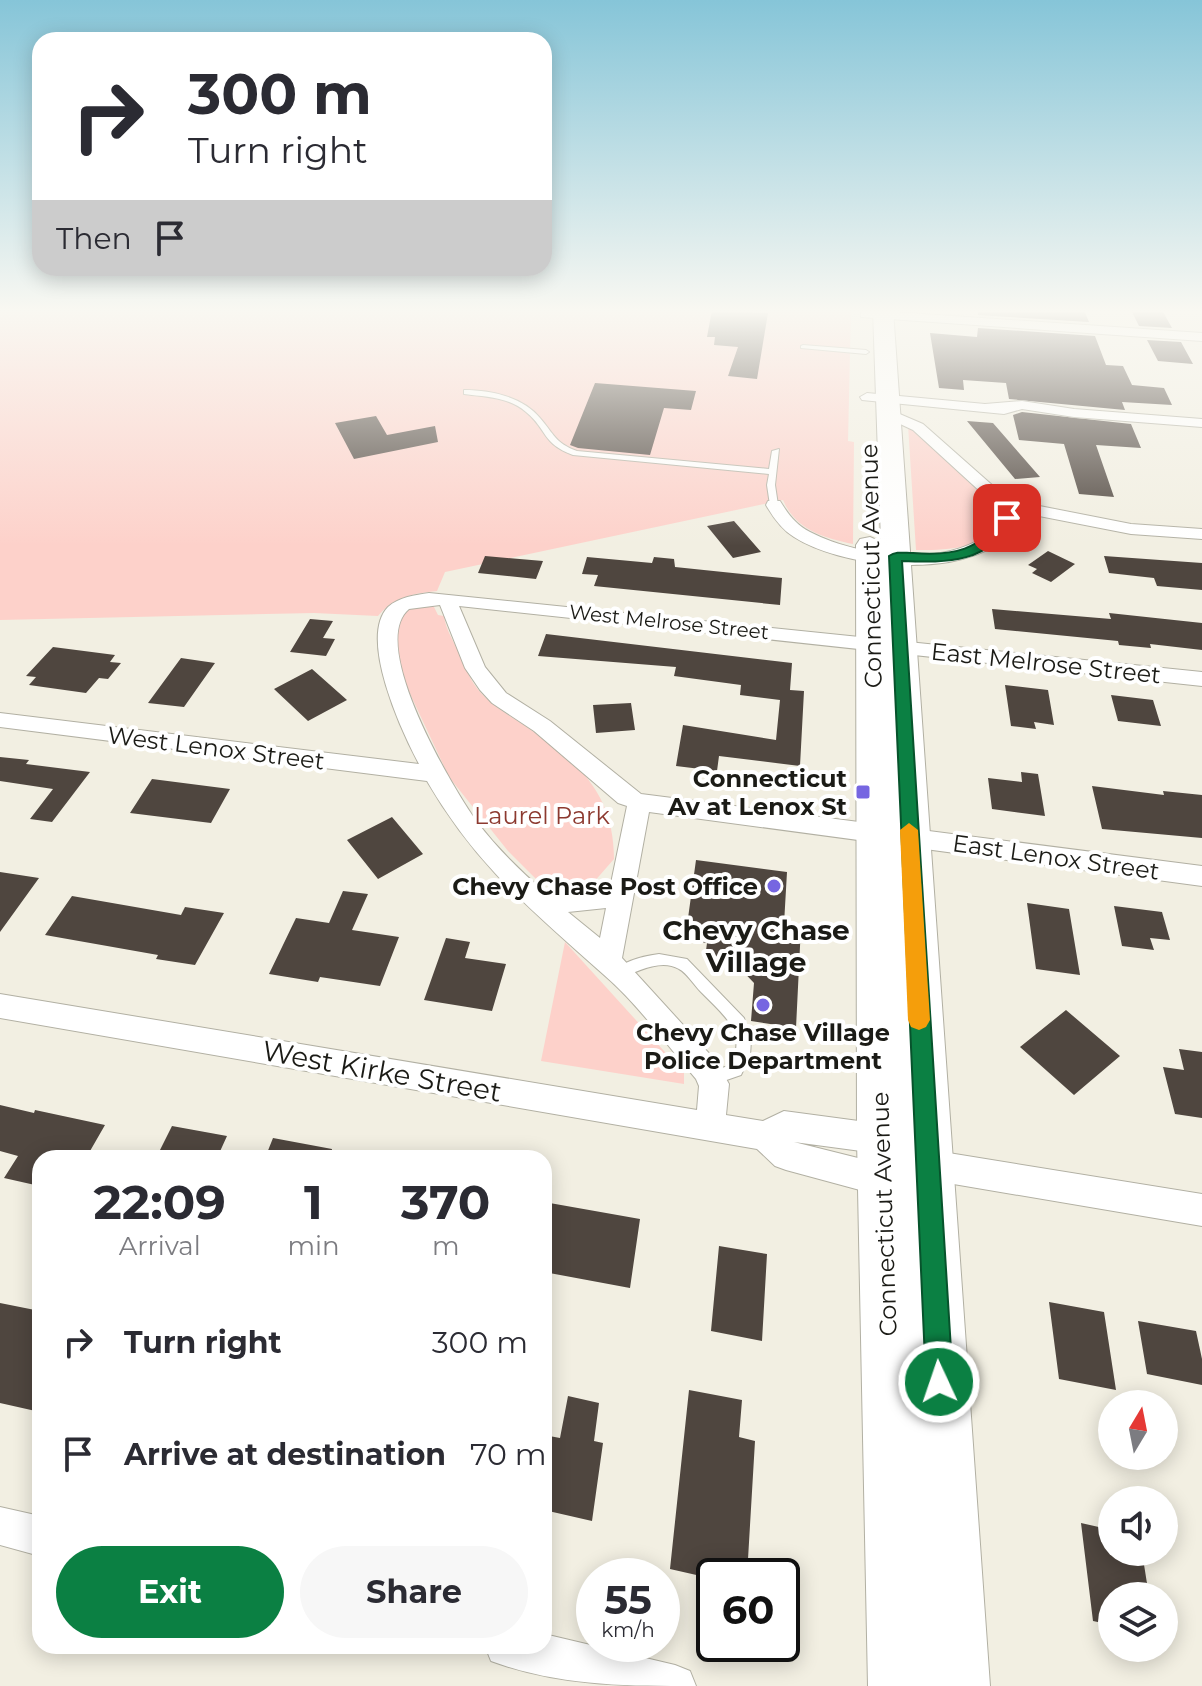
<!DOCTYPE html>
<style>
body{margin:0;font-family:Montserrat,sans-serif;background:#f7f7f7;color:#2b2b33;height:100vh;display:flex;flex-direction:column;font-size:30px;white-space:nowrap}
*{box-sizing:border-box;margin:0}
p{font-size:26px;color:#7c7c81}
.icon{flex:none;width:44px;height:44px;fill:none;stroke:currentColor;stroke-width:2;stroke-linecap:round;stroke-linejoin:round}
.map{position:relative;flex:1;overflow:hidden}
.details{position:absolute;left:32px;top:1150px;width:520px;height:504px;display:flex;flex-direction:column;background:#fff;border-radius:24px;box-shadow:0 4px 20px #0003}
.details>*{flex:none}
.hud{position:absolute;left:32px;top:32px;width:520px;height:244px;border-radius:24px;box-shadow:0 4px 20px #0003;background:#fff;color:#2b2b33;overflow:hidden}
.needle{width:52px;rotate:10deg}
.fabs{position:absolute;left:1098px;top:1390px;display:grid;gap:16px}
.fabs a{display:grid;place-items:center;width:80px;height:80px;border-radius:50%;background:#fff;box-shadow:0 4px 20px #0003;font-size:40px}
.speed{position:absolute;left:576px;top:1558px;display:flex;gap:16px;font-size:40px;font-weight:700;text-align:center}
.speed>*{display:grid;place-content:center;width:104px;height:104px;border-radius:50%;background:#fff;box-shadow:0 4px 20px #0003;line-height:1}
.speed small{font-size:20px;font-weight:400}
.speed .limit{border:4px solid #111;border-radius:12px;background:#fff;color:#111}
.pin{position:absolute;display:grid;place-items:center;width:68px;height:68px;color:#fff;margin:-34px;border-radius:16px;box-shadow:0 4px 12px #0006}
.me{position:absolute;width:88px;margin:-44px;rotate:357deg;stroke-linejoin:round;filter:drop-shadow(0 0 6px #0008)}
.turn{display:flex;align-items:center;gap:28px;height:168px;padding:0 24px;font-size:36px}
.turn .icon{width:104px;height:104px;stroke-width:2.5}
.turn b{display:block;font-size:56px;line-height:68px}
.then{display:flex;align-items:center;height:76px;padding:0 24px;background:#0003;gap:16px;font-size:30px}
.eta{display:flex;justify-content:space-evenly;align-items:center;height:136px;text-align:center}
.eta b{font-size:48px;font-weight:700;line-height:56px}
.primary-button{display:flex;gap:16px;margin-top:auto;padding:16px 24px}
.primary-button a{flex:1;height:92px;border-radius:48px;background:#0b8043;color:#fff;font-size:32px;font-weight:700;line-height:92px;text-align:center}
.primary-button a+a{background:#f7f7f7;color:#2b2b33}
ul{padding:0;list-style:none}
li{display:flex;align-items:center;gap:24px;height:112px;padding:0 24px}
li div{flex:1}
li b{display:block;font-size:30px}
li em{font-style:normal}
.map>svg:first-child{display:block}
.green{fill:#fdd1ca}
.building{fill:#4f463f}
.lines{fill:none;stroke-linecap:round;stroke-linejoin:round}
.service-casing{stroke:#b2b0a3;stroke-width:2}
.minor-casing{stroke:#b2b0a3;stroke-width:2}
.primary-casing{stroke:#b2b0a3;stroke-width:2}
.service{fill:#fff;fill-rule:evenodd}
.minor{fill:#fff;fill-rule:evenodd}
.primary{fill:#fff;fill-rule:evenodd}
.route{fill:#0b8043;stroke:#07532c;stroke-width:2}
.slow{fill:#f59e0b}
.poi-dot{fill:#7666e1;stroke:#fff;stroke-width:3}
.labels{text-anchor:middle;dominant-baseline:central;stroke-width:8;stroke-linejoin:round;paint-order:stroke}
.far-street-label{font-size:20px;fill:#1b1b16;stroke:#fff}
.street-label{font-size:24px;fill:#1b1b16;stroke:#fff}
.poi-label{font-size:24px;font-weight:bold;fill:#1b1b16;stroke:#fff;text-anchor:end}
.park-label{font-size:24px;fill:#8c392f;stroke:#fff}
.quarter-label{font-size:28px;font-weight:bold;fill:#1b1b16;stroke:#fff}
.near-street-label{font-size:28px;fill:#1b1b16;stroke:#fff}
</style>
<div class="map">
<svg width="1202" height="1686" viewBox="0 0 1202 1686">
<rect width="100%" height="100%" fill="#f2efe2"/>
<!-- green -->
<path class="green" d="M 0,310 L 851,310 L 848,441 L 854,442 L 853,544 C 823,538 795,529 783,500 L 445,572 L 437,591 C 412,594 395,596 378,616 L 314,613 L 0,620 Z
M 908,425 L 992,504 L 997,517 C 988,551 944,550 916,550 Z
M 433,605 L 438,615 L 444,616 C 446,631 454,641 460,656 C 466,669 471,682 481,693 C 496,709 514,718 531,730 C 582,764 614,797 614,859 L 593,883 L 560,889 L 540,883 L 508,851 L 449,777 L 405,683 L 390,637 L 401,610 Z
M 565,942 L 684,1073 L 684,1084 L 541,1061 Z"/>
<!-- building -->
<path class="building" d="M 712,310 L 768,313 L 757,379 L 728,376 L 738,347 L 714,345 L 715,337 L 707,337 Z
M 978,310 L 1084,310 L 1089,322 L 978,315 Z
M 1131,310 L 1162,310 L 1172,328 L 1139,326 Z
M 978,328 L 1095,336 L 1106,365 L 1123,366 L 1132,385 L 1164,388 L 1172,405 L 1122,402 L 1125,410 L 1009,399 L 1006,383 L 963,380 L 964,390 L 939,388 L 930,333 L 977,337 Z
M 1147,340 L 1181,342 L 1193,364 L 1158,361 Z
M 595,383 L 696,391 L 691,410 L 664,408 L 650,455 L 578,448 L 570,445 Z
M 1022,412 L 1131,424 L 1141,448 L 1096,445 L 1114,497 L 1079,494 L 1064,444 L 1019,440 L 1013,415 Z
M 376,416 L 387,435 L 435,426 L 438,442 L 354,459 L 335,423 Z
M 967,421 L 993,423 L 1040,477 L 1015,479 Z
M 734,521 L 761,552 L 733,558 L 707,526 Z
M 1048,551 L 1075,564 L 1051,582 L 1032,573 L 1037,569 L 1028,565 Z
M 485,556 L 543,561 L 536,579 L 478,573 Z
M 1104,556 L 1202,563 L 1202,590 L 1157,586 L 1154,578 L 1109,573 Z
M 587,557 L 652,563 L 654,557 L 674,559 L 675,567 L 782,578 L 780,605 L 594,586 L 598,575 L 582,574 Z
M 992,609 L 1111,619 L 1109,613 L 1202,623 L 1202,650 L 1150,644 L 1151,648 L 1119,645 L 1118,641 L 995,629 Z
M 310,619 L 333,621 L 323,638 L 335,639 L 326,656 L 290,652 Z
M 546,634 L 792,663 L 790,690 L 804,691 L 800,766 L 719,756 L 717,771 L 676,766 L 683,725 L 776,740 L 780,700 L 740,695 L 741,685 L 674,676 L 676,667 L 538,656 Z
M 53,647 L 115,655 L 110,662 L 121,663 L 108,679 L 99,678 L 86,693 L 29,685 L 36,677 L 26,676 Z
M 181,658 L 215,663 L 184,707 L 148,703 Z
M 312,669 L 347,700 L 308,721 L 274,689 Z
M 1005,685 L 1048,690 L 1054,725 L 1034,722 L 1036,729 L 1011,726 Z
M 1111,695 L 1153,700 L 1161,726 L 1118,721 Z
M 631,703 L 635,730 L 596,733 L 593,705 Z
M 0,757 L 29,760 L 26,764 L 90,772 L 52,822 L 30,819 L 53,789 L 0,781 Z
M 1021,772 L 1038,774 L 1045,816 L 992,809 L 988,778 L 1022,782 Z
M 152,779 L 230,789 L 211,823 L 130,813 Z
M 1092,786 L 1164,795 L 1163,791 L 1202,795 L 1202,838 L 1102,829 Z
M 392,817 L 423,854 L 378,879 L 347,840 Z
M 696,860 L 787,872 L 784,924 L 801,926 L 796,1028 L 751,1021 L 754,983 L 734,962 L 705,958 L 707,943 L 685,940 Z
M 0,872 L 39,878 L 0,932 Z
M 343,891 L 368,894 L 352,930 L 399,937 L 380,986 L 320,977 L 318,982 L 269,974 L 296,918 L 329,923 Z
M 72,896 L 181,915 L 185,907 L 224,913 L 195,965 L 156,959 L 158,955 L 45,935 Z
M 1027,903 L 1069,909 L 1080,975 L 1036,969 Z
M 1114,906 L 1162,912 L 1170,940 L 1150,938 L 1154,950 L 1122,946 Z
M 446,938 L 470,942 L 465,958 L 506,964 L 492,1011 L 424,1000 Z
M 1066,1010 L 1120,1056 L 1074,1095 L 1020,1047 Z
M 1179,1049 L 1202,1052 L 1202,1118 L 1175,1114 L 1163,1067 L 1184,1070 Z
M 0,1105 L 34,1113 L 35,1110 L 105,1125 L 86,1158 L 40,1158 L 40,1177 L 35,1185 L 4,1178 L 18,1156 L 0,1151 Z
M 172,1126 L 227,1136 L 217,1158 L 156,1158 Z
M 273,1138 L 332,1149 L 331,1158 L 265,1158 Z
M 544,1202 L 640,1219 L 630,1288 L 544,1272 Z
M 719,1246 L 767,1254 L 762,1341 L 711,1331 Z
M 1049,1302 L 1104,1312 L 1116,1390 L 1059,1379 Z
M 0,1303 L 40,1311 L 40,1412 L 0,1403 Z
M 1138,1321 L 1196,1331 L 1202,1359 L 1202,1385 L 1147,1374 Z
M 689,1390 L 742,1400 L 739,1437 L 755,1441 L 747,1576 L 714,1576 L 714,1579 L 670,1569 Z
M 568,1396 L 599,1403 L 594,1441 L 603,1443 L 592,1521 L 544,1510 L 544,1435 L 560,1438 Z
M 1081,1523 L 1112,1530 L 1112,1552 L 1142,1552 L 1149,1596 L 1112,1596 L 1112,1625 L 1093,1621 Z"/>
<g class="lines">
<defs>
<path id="service" d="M 803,345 L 866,350 L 869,352 L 866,354 L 801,348 L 801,346 Z
M 464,390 C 491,390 523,397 540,418 C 554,434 555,443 577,451 L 769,469 L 772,451 L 779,449 L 775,485 L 778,505 L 774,507 L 770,505 L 767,485 L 769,474 L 573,455 C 541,443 548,430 526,412 C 509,397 486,397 464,394 Z
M 659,954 L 687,959 L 744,1018 L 751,1040 L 750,1056 L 741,1075 L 712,1085 L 707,1083 L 705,1078 L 707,1073 L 731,1065 C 748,1031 722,1014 701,992 C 694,985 687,973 679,969 C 661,958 636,972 619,979 L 614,977 L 612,973 C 623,961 643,956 659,954 Z"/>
<path id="minor" d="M 865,310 L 1202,333 L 1202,341 L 861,317 L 861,311 Z
M 867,393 L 985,404 L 1022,401 L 1074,409 L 1202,419 L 1202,427 L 1074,417 L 1022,409 L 1004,414 L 862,400 L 860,397 Z
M 888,409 L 923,424 L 1009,500 L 1131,524 L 1202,529 L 1202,539 L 1131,534 L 1014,511 C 1015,527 1007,538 994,546 C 946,577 841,567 794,537 C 781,529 773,517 766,505 L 768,501 L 780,501 C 788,514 796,525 810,532 C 857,556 937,567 984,537 C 996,529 1000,520 996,506 L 913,430 L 883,416 L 881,413 Z
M 429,593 L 1202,672 L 1202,686 L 459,606 L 485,667 L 506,693 L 550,721 L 641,794 L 1202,866 L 1202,886 L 649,812 L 622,958 L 716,1061 L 729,1084 L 726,1115 L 763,1121 L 784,1111 L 881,1124 L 900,1133 L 904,1144 L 900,1155 L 889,1159 L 876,1153 L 794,1142 L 882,1164 L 890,1161 L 901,1166 L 906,1177 L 901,1188 L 882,1196 L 786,1170 L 775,1166 L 757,1149 L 0,1018 L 0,994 L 697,1110 L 699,1086 L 696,1079 C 666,1044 638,1004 603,974 C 532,910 477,867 427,781 L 0,727 L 0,713 L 419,764 C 402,732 358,638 388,607 C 399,597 415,595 429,593 ZM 440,605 L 465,668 L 480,690 L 492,703 L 534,731 L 618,803 L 627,806 L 610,888 L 546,893 C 521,872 497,848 477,822 C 452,787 367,644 409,609 ZM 606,908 L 600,938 L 568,912 Z
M 924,1149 L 1202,1194 L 1202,1226 L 924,1179 L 913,1175 L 908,1164 L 913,1153 Z
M 0,1507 L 40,1516 L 40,1556 L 0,1545 Z
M 544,1634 L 675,1665 L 690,1671 L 696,1686 C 624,1686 559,1686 491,1661 L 485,1646 L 544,1646 Z"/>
<path id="primary" d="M 873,310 L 893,310 L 990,1686 L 868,1686 L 857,1139 L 856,545 L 860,539 L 870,537 L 881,542 Z"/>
</defs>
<!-- service casing -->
<use href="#service" class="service-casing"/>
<!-- minor casing -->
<use href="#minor" class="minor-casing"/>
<!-- primary casing -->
<use href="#primary" class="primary-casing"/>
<!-- service -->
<use href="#service" class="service"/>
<!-- minor -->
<use href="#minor" class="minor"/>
<!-- primary -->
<use href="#primary" class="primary"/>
</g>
<!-- sky -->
<linearGradient id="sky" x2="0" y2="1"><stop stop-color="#86c5d8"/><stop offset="0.57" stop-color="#f9f8f2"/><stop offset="1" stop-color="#f9f8f2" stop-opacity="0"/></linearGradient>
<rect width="1202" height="546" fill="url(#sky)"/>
<!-- route -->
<path class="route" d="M 1007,514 L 1013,518 C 991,563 947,563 902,561 L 953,1382 L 949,1391 L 939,1395 L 930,1391 L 926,1382 L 889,556 C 896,551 904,553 913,553 C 953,556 981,551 1002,515 Z"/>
<!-- slow -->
<path class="slow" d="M 909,823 L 918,830 L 930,1020 L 926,1027 L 919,1030 L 911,1027 L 908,1020 L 900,830 Z"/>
<!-- markers -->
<g class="poi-dot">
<rect x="855" y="784" width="16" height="16" rx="4"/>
<circle cx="774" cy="886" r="8"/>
<circle cx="763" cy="1005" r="8"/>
</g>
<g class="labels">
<!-- far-street labels -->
<g class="far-street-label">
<text transform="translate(669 622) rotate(6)">West Melrose Street</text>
</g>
<!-- street labels -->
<g class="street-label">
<text transform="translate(871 566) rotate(-91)">Connecticut Avenue</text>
<text transform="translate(1046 663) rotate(6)">East Melrose Street</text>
<text transform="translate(216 748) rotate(7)">West Lenox Street</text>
<text transform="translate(1056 857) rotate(8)">East Lenox Street</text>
<text transform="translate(884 1214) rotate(-92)">Connecticut Avenue</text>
</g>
<!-- poi labels -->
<g class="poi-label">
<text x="847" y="778">Connecticut<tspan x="847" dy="28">Av at Lenox St</tspan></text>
<text x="758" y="886">Chevy Chase Post Office</text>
<text x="763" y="1032" text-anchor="middle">Chevy Chase Village<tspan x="763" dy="28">Police Department</tspan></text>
</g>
<!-- park labels -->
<g class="park-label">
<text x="542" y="815">Laurel Park</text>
</g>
<!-- quarter labels -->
<g class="quarter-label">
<text x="756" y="930">Chevy Chase<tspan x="756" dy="32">Village</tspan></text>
</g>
<!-- near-street labels -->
<g class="near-street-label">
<text transform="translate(382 1071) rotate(10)">West Kirke Street</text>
</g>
</g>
</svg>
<div class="fabs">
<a><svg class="needle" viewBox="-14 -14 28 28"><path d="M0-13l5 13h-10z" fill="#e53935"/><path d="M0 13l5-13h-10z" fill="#7c7c81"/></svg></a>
<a><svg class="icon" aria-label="sound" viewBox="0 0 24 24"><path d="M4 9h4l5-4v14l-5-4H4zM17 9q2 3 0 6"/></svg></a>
<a><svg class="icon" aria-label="layers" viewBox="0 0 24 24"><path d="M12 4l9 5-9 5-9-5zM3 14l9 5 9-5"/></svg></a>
</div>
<div class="speed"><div>55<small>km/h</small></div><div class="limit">60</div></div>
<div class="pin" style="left:1007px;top:518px;background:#d93025"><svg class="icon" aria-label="arrive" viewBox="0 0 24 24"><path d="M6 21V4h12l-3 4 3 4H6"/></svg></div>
<svg class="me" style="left:939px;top:1382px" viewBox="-20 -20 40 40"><circle r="17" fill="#0b8043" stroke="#fff" stroke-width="3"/><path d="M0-11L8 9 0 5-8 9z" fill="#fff"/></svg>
<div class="hud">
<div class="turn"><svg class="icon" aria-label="right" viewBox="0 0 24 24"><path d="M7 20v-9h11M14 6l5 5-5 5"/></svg><div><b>300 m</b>Turn right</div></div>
<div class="then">Then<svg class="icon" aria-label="arrive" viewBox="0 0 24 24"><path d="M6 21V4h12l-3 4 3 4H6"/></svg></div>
</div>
<section class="details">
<div class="eta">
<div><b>22:09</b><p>Arrival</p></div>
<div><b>1</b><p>min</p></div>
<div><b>370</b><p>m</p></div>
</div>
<ul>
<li><svg class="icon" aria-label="right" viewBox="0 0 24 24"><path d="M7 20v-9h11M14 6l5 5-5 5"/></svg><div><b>Turn right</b></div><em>300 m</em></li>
<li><svg class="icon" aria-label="arrive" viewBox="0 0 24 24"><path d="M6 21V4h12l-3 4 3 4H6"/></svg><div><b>Arrive at destination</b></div><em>70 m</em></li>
</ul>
<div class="primary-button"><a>Exit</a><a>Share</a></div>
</section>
</div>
